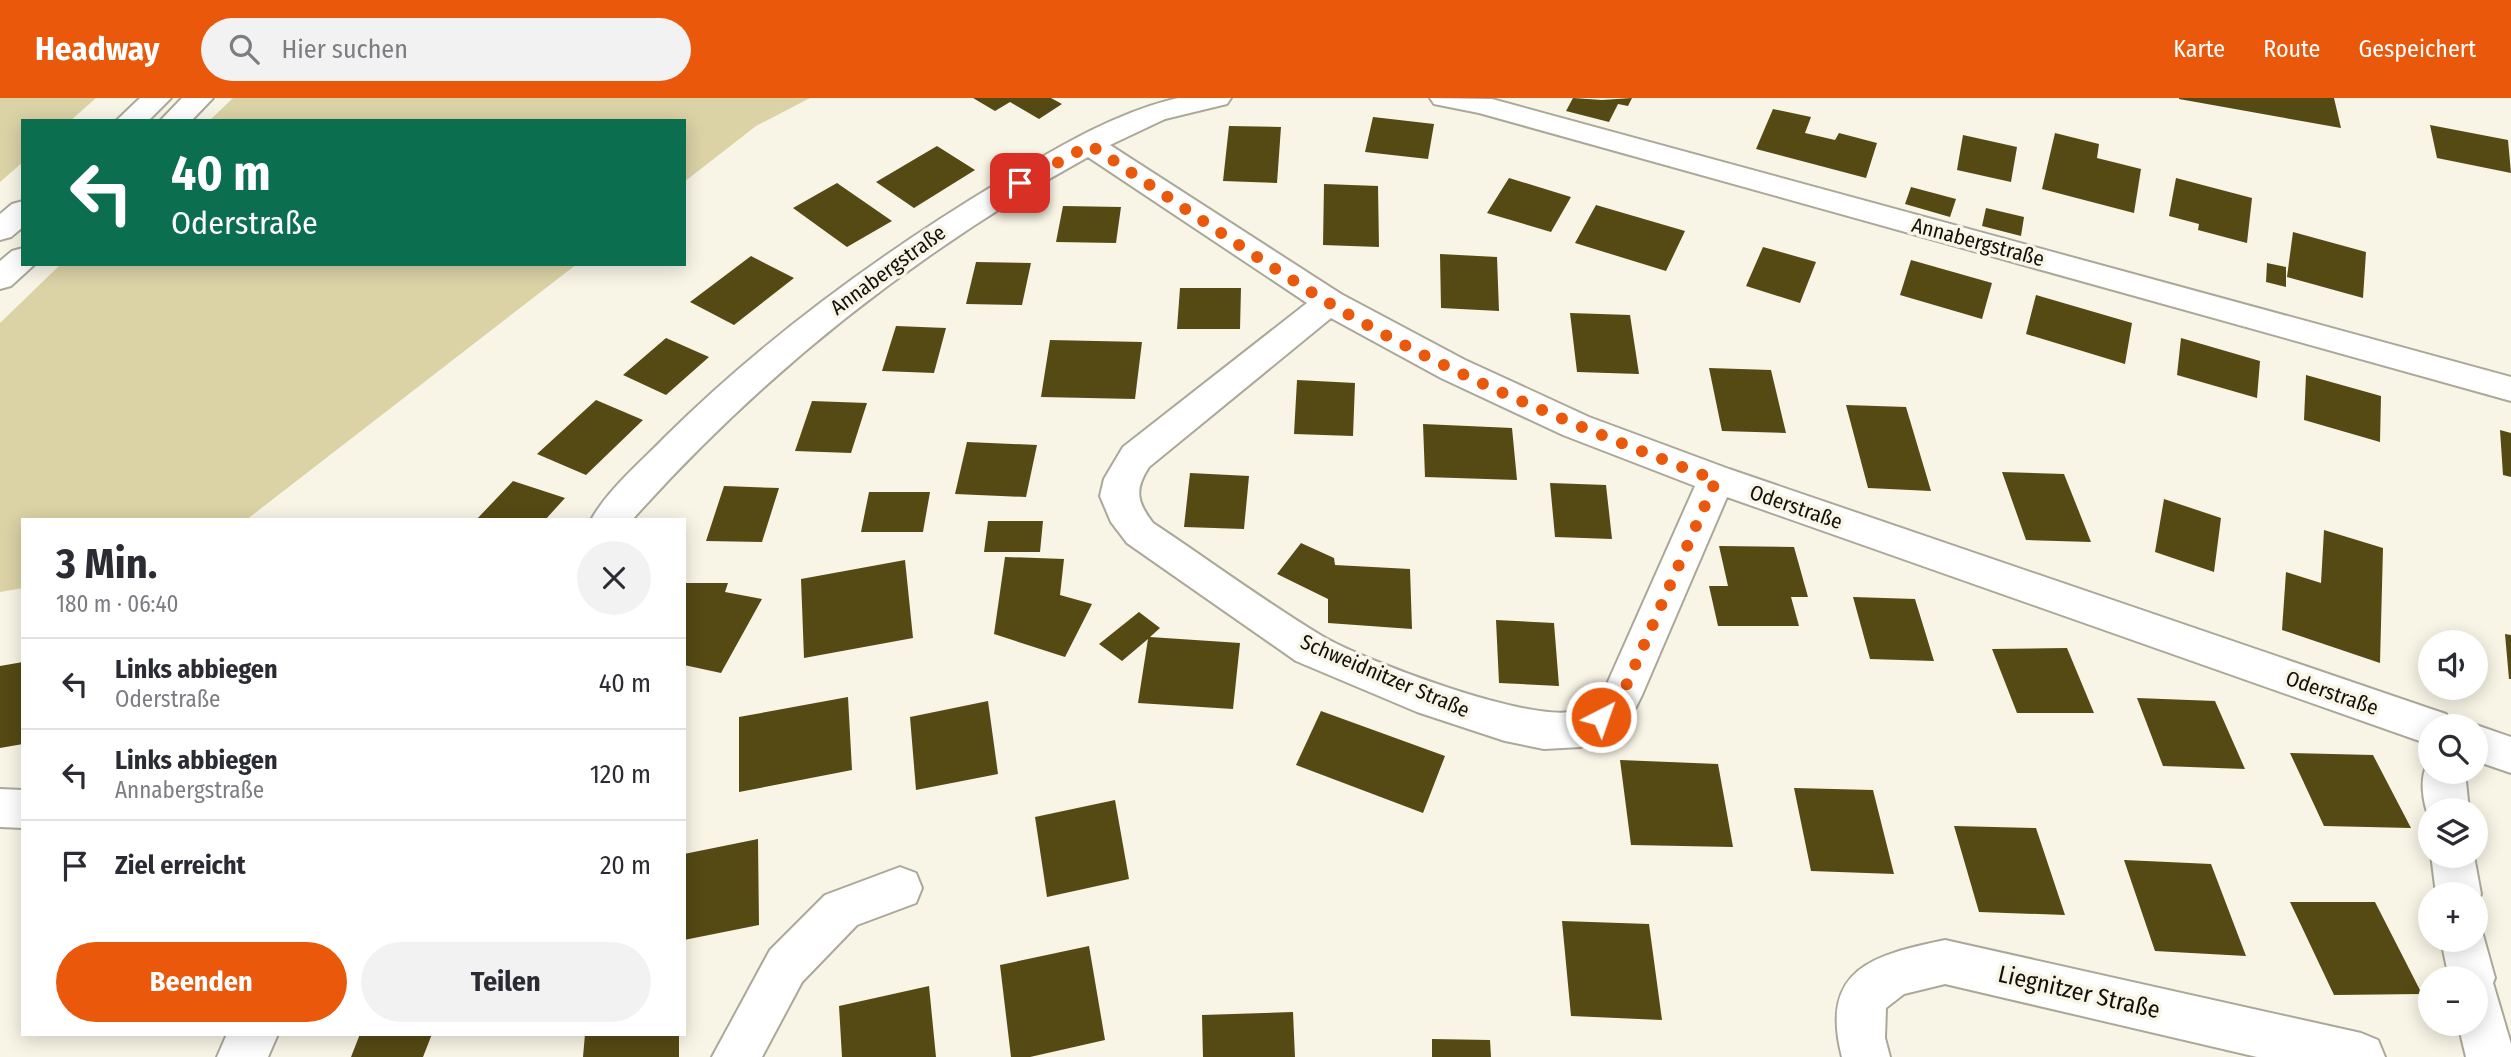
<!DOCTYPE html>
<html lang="de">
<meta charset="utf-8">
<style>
body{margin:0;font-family:"Fira Sans Condensed",sans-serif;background:#f2f2f3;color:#2b2b33;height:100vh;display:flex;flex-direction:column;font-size:26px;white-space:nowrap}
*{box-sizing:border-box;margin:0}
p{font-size:23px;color:#7c7c81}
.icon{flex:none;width:38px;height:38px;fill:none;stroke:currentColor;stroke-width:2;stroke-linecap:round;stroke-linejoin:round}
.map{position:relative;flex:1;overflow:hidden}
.sheet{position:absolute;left:21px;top:420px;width:665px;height:518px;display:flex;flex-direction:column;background:#fff;border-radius:0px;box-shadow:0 4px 18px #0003}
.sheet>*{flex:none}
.banner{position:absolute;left:21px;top:21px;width:665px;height:147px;border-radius:0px;box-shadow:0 4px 18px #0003;background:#0b6e4f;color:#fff;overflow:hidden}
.controls{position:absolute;left:2418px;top:532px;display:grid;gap:14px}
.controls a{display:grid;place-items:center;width:70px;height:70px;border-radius:50%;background:#fff;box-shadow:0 4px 18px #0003;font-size:35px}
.pin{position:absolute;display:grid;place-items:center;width:60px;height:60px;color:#fff;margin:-30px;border-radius:14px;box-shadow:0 4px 10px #0006}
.me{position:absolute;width:77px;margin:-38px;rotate:41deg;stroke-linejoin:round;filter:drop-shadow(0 0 5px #0008)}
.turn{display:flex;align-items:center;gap:24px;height:147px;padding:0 35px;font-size:32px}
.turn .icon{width:91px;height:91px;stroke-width:2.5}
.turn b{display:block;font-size:49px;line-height:60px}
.round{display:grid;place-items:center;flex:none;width:74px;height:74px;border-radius:37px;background:#f2f2f3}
.head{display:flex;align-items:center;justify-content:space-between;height:119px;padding:0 35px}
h1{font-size:42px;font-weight:700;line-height:52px}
.primary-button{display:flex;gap:14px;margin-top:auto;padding:14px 35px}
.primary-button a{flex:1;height:80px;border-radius:42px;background:#ea580c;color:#fff;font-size:28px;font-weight:700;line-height:80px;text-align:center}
.primary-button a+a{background:#f2f2f3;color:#2b2b33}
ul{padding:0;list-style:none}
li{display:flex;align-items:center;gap:21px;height:91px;padding:0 35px;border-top:2px solid #e1e1e2}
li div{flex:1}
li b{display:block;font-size:26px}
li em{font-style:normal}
header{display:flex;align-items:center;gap:42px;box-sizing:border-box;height:98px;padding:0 35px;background:#ea580c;color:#fff}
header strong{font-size:33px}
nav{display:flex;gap:38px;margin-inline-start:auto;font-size:24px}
.search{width:490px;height:63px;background:#f2f2f3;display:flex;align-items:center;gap:18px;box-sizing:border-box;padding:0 24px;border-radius:38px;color:#7c7c81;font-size:26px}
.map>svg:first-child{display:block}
.green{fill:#dbd2a6}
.building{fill:#554a14}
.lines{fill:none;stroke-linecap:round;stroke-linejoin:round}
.minor-casing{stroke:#aba89a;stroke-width:4}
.highway-casing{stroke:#aba89a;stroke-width:4}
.minor{fill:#fff;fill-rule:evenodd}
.highway{fill:#fff;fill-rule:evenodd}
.route{stroke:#ea580c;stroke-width:12;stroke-dasharray:0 21.6}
.labels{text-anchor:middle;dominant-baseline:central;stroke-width:7;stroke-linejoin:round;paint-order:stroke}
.street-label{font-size:21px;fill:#11100b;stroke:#f8f5e6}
.near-street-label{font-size:24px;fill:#11100b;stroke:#f8f5e6}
</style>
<header>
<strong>Headway</strong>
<div class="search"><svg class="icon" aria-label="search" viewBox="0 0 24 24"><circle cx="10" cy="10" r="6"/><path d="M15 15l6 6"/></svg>Hier suchen</div>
<nav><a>Karte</a><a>Route</a><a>Gespeichert</a></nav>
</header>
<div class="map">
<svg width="2511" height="959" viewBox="0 0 2511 959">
<rect width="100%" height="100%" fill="#f8f5e6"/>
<!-- green -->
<path class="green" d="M 0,0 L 96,0 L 70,23 L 23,23 L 23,64 L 0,84 Z
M 233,0 L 810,0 L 756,28 L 684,84 L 684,23 L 209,23 Z
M 61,166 L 577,166 L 246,422 L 23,422 L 23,490 L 0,494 L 0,225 Z"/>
<!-- building -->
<path class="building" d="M 973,0 L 1051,0 L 1062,6 L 1039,21 L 1010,4 L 995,13 Z
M 1573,0 L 1602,2 L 1632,0 L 1628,8 L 1618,6 L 1609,24 L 1566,13 Z
M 2179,0 L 2334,0 L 2341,30 L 2179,1 Z
M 1773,11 L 1811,19 L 1805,35 L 1835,42 L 1839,35 L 1877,45 L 1866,80 L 1756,51 Z
M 1373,19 L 1434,26 L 1428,61 L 1365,54 Z
M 2430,27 L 2508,42 L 2511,75 L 2437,60 Z
M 1229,28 L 1281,29 L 1277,85 L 1223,83 Z
M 2055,35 L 2099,46 L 2097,60 L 2141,71 L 2134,115 L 2042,91 Z
M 1963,37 L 2017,49 L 2011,84 L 1957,72 Z
M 937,48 L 975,72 L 914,110 L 876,84 Z
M 1509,80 L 1571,99 L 1551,134 L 1487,115 Z
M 2176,80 L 2252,100 L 2247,145 L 2198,132 L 2199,126 L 2169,118 Z
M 837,85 L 892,123 L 847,149 L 793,110 Z
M 1324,86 L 1378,88 L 1379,149 L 1323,147 Z
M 1911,89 L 1956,101 L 1950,119 L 1905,106 Z
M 1596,107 L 1685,133 L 1666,173 L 1575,145 Z
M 1063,108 L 1121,109 L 1116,145 L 1056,144 Z
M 1986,110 L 2024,119 L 2021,138 L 1982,128 Z
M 2293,134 L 2366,154 L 2363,200 L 2287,179 Z
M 1763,149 L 1816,164 L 1800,205 L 1746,188 Z
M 1440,156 L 1497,159 L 1499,213 L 1441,210 Z
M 751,158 L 794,180 L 734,227 L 690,204 Z
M 1911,162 L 1992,185 L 1982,221 L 1900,197 Z
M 976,164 L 1031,165 L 1022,207 L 966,206 Z
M 2267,165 L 2286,169 L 2286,189 L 2266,184 Z
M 1180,190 L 1241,190 L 1240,231 L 1177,231 Z
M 2036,197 L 2132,225 L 2125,266 L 2026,236 Z
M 1570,215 L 1630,217 L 1639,276 L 1577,274 Z
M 896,228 L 946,230 L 934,275 L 882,273 Z
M 666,240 L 709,259 L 666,297 L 623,277 Z
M 2181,240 L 2260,263 L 2257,300 L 2177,277 Z
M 1050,242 L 1142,244 L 1135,301 L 1041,299 Z
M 1709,270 L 1771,272 L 1786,335 L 1722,333 Z
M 2306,277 L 2381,298 L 2380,344 L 2304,322 Z
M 1297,282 L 1355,285 L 1353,338 L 1294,336 Z
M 596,302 L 643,322 L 586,377 L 537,356 Z
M 812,303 L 867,305 L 851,355 L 795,353 Z
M 1846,307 L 1906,309 L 1931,393 L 1868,390 Z
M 1423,326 L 1512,330 L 1517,382 L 1425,379 Z
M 2500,332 L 2511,335 L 2511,379 L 2503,377 Z
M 967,344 L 1037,347 L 1026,399 L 955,396 Z
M 2002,374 L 2064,376 L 2091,444 L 2026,442 Z
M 1190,375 L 1249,378 L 1244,431 L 1184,429 Z
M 513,383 L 565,400 L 545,422 L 476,422 Z
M 1550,385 L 1606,387 L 1612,441 L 1555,439 Z
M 724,388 L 779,390 L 762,444 L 706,443 Z
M 869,394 L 930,394 L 923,434 L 861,434 Z
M 2164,401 L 2221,420 L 2214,474 L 2155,454 Z
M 988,423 L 1043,423 L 1040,454 L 984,454 Z
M 2324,432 L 2383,450 L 2380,565 L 2282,532 L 2286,474 L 2321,485 Z
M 1301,445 L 1334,460 L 1335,467 L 1410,471 L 1412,531 L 1328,525 L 1328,501 L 1277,476 Z
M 1719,448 L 1794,449 L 1808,499 L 1791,499 L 1799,528 L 1718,528 L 1709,488 L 1728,488 Z
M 1005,459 L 1064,461 L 1060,497 L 1092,506 L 1065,559 L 994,536 Z
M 905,462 L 913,540 L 804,560 L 801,481 Z
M 684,485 L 728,485 L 725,494 L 762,501 L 721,575 L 684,567 Z
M 1853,499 L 1915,501 L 1934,563 L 1870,561 Z
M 1139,514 L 1160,530 L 1150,539 L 1240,545 L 1233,611 L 1138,605 L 1148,541 L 1122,563 L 1099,546 Z
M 1496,522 L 1554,525 L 1559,588 L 1499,585 Z
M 2505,536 L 2511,537 L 2511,581 L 2509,581 Z
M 2067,550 L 2094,615 L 2017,615 L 1992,551 Z
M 23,564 L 23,646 L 0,650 L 0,568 Z
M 848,599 L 852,672 L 739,694 L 739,619 Z
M 2137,600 L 2215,603 L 2245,671 L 2163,668 Z
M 988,603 L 998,676 L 916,692 L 910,619 Z
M 1321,613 L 1445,658 L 1423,715 L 1296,667 Z
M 2290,655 L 2373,657 L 2411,730 L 2324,728 Z
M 1620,662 L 1718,666 L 1733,749 L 1631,747 Z
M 1794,690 L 1873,692 L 1894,776 L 1811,773 Z
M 1115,702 L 1129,781 L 1047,799 L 1035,719 Z
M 1954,728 L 2036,730 L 2065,817 L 1979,814 Z
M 758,741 L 759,827 L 684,842 L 684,756 Z
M 2124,762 L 2211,766 L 2246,858 L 2155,853 Z
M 2290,804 L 2375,804 L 2422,896 L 2334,897 Z
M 1562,823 L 1649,826 L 1662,922 L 1571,918 Z
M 1089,848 L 1105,942 L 1030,959 L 1011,959 L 1000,867 Z
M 929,888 L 936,959 L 842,959 L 839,908 Z
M 1293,914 L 1295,959 L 1203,959 L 1202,917 Z
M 360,936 L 432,936 L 423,959 L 351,959 Z
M 585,936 L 679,936 L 679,959 L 583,959 Z
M 1432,941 L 1490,942 L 1491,959 L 1432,959 Z"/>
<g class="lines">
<defs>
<path id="minor" d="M 1178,0 L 1231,0 L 1227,6 L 1165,21 L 1110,47 L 1341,196 L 1465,262 L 1589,319 L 1729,371 L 2431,611 L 2446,616 L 2451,628 L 2431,628 L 2431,647 L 1727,399 L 1642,597 L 1636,609 L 1616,632 L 1581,649 L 1544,651 L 1505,643 L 1417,614 L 1296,563 L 1127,445 L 1111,424 L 1100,398 L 1104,381 L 1123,349 L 1307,205 L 1088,59 C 916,154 763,275 632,422 L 591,422 C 608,391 641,364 665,339 C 766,239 880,156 1001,83 C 1057,50 1114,15 1178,0 ZM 1331,220 L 1441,280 L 1563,337 L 1695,388 L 1607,586 C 1598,595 1587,610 1575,613 C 1532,626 1362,562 1322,538 C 1264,503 1209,462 1153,425 C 1137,404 1134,392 1149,369 Z
M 1430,0 L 1492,1 L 2511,279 L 2511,303 L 1479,15 L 1434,6 Z
M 2476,627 L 2511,639 L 2511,675 L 2476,663 L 2476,628 L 2472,628 Z
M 2431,660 L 2431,674 L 2465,674 L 2469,712 L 2431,712 L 2431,724 C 2422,705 2418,676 2431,660 Z
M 0,691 L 23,692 L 23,730 L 0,729 Z
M 2431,756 L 2474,758 L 2481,796 L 2476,806 L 2476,796 L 2436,796 Z
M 900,769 L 916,775 L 922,790 L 916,805 L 857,827 L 802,884 L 762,959 L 712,959 L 770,852 L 825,797 Z
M 2476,825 L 2480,826 L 2495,880 L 2493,885 L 2511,946 L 2511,959 L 2466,959 L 2458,926 L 2476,926 L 2476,880 L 2449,880 L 2441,842 L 2476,842 Z
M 1945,842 L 2361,935 L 2378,942 L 2385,959 L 2257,959 L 1945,886 L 1904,896 L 1886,910 L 1885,940 L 1890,959 L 1842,959 C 1819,870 1874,857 1945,842 Z
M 227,936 L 278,936 L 268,959 L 217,959 Z"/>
<path id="highway" d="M 140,0 L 171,0 L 148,23 L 116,23 Z
M 182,0 L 213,0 L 191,23 L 160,23 Z
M 23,103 L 23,129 L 11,139 L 0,142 L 0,116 L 12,106 Z
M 23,150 L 23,166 L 35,166 L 11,188 L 0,191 L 0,163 L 12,153 Z"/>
</defs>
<!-- minor casing -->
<use href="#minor" class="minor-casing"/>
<!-- highway casing -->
<use href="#highway" class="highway-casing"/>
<!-- minor -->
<use href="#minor" class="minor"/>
<!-- highway -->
<use href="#highway" class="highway"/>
</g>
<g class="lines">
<!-- route -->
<path class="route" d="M 1020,85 L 1090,47 C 1169,99 1248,155 1329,205 C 1451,278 1583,331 1716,382 L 1622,597 L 1601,619"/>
</g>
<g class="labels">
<!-- street labels -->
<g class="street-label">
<text transform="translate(1978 144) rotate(15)">Annabergstraße</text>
<text transform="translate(888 172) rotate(-36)">Annabergstraße</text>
<text transform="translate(1796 409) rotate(19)">Oderstraße</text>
<text transform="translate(1385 578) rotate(23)">Schweidnitzer Straße</text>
<text transform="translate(2332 595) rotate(19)">Oderstraße</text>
</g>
<!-- near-street labels -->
<g class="near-street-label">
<text transform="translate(2079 894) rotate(13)">Liegnitzer Straße</text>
</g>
</g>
</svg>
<div class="controls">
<a><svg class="icon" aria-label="sound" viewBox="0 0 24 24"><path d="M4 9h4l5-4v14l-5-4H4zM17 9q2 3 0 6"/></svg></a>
<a><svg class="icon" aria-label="search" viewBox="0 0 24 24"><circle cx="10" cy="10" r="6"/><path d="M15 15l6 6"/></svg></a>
<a><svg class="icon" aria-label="layers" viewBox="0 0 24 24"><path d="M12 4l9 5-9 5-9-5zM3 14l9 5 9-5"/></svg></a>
<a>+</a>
<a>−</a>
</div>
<div class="pin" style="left:1020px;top:85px;background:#d93025"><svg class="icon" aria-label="arrive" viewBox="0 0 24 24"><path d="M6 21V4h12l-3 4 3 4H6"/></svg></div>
<svg class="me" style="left:1601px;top:619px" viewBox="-20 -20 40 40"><circle r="17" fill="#ea580c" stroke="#fff" stroke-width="3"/><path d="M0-11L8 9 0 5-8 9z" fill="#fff"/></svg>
<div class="banner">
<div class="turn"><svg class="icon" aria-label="left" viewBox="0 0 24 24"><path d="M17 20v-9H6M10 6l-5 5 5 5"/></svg><div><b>40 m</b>Oderstraße</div></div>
</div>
<section class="sheet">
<div class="head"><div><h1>3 Min.</h1><p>180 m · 06:40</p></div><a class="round"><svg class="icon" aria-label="close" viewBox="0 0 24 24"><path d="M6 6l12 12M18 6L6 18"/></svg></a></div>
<ul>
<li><svg class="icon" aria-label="left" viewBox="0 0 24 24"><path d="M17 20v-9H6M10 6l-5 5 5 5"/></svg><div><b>Links abbiegen</b><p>Oderstraße</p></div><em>40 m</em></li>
<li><svg class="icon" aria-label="left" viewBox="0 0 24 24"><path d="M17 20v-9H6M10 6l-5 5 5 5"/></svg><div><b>Links abbiegen</b><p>Annabergstraße</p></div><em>120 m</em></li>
<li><svg class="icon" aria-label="arrive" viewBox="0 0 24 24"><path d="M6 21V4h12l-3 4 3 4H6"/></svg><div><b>Ziel erreicht</b></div><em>20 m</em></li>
</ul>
<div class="primary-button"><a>Beenden</a><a>Teilen</a></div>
</section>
</div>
